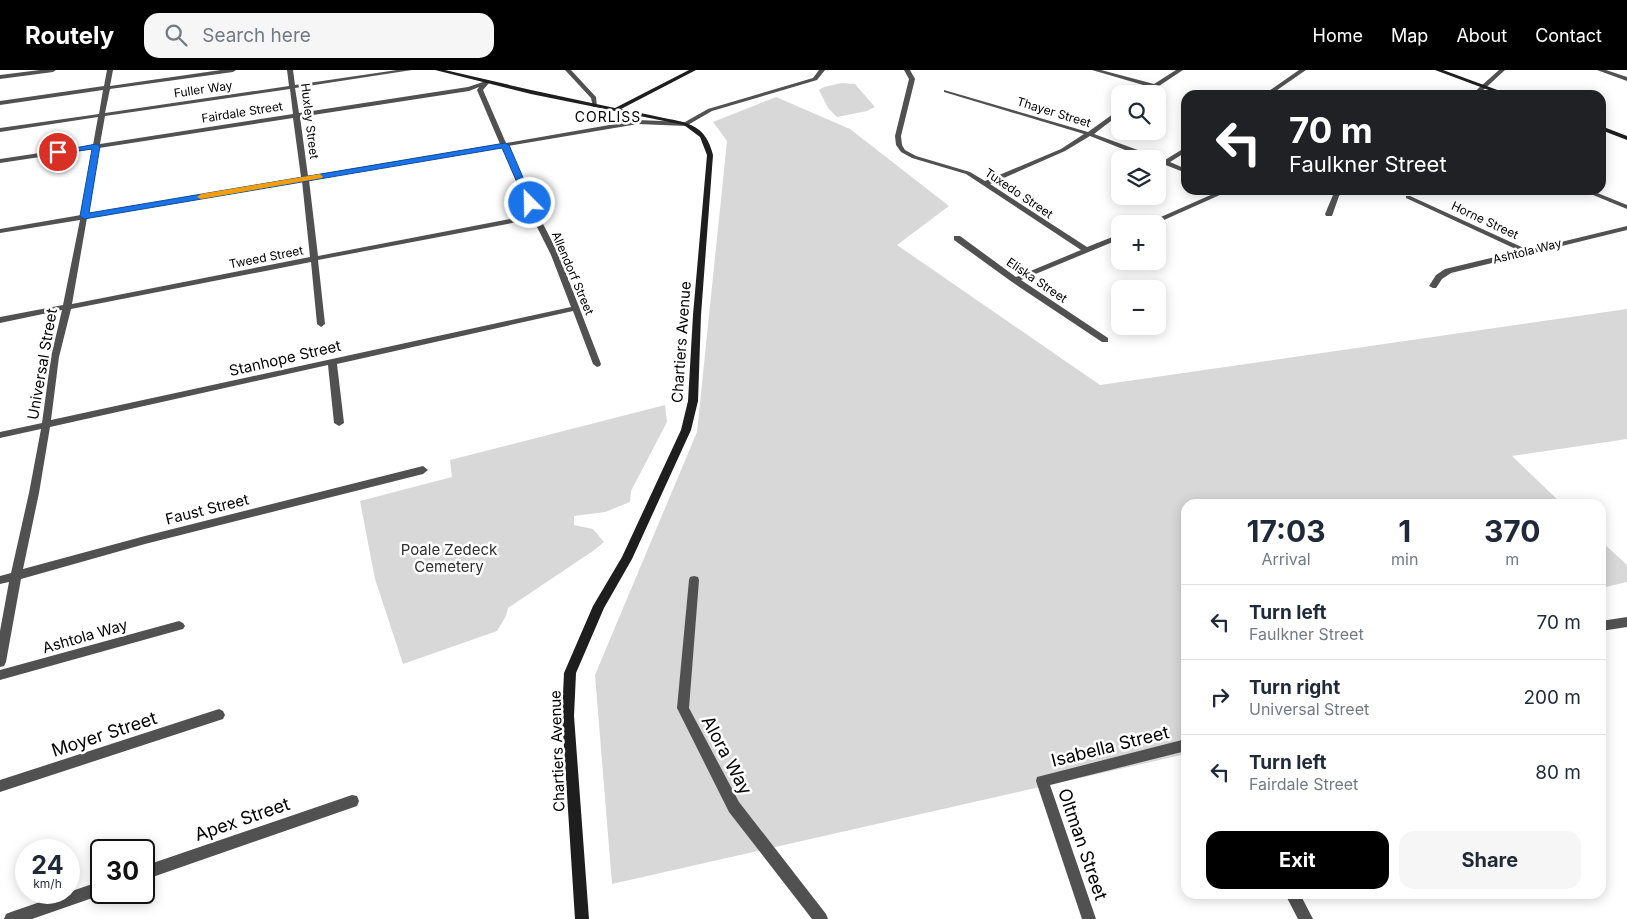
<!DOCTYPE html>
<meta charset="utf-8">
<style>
body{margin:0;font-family:Inter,sans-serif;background:#f6f6f7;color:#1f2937;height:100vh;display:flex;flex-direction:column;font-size:19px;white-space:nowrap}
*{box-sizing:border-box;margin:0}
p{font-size:16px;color:#747a83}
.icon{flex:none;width:28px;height:28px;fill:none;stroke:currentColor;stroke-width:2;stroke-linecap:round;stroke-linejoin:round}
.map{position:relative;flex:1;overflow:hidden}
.side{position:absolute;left:1181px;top:429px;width:425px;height:400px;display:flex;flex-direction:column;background:#fff;border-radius:15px;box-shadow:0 2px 12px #0003}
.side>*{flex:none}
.banner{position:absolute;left:1181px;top:20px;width:425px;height:105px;border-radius:15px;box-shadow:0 2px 12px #0003;background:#202124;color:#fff;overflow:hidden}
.fabs{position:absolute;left:1111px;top:15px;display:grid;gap:10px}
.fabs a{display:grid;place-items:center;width:55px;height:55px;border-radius:10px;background:#fff;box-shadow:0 2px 12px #0003;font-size:25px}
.speed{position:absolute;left:15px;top:769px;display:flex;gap:10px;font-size:25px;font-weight:700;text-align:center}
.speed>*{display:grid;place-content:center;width:65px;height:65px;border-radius:50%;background:#fff;box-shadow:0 2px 12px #0003;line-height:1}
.speed small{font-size:12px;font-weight:400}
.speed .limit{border:2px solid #111;border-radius:8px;background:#fff;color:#111}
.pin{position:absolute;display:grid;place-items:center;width:42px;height:42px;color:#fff;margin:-21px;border:2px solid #fff;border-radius:50%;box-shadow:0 1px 5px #0007}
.me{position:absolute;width:55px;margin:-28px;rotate:337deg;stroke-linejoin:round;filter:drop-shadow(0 0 4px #0008)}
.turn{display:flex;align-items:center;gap:18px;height:105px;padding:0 25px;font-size:22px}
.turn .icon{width:65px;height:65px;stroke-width:2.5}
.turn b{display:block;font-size:35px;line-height:42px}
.eta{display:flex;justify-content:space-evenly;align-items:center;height:85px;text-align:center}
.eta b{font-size:30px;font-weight:700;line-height:35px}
.cta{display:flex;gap:10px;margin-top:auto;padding:10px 25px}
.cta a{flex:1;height:58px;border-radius:15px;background:#000;color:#fff;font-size:20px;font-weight:700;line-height:58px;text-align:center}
.cta a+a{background:#f6f6f7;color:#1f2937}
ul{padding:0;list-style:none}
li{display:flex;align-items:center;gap:15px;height:75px;padding:0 25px;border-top:1px solid #e0e1e3}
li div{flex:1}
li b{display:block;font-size:19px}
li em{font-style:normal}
header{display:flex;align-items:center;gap:30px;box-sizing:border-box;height:70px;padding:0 25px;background:#000;color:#fff}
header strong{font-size:24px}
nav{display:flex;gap:28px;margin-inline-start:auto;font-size:18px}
.search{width:350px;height:45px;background:#f6f6f7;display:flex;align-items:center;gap:12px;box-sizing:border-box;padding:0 18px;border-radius:15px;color:#747a83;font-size:19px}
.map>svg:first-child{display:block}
.green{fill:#d8d8d8}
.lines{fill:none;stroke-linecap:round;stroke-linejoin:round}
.street{fill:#515151;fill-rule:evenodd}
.secondary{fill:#1e1e1e;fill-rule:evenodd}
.route{fill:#1a73e8;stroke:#114b97}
.slow{fill:#f59e0b}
.labels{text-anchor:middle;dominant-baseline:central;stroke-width:5;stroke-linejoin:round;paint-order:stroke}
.far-street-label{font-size:12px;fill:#000;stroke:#fff}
.far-neighbourhood-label{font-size:14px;letter-spacing:1px;fill:#000;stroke:#fff}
.street-label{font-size:15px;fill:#000;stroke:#fff}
.park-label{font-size:15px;fill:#2f2f2f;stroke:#fff}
.near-street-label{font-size:18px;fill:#000;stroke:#fff}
</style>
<header>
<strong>Routely</strong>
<div class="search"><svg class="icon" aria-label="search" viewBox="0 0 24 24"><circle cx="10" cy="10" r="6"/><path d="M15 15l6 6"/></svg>Search here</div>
<nav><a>Home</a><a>Map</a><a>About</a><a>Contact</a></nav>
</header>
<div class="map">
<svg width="1627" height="849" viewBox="0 0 1627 849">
<rect width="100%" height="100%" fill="#fff"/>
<!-- green -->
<path class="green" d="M 842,13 L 855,14 L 875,37 L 867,41 L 837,47 L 828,38 L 819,20 L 824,17 Z
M 776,27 L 850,59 L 949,136 L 897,175 L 1100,315 L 1627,239 L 1627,369 L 1512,386 L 1562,434 L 1186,434 L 1186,684 L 612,814 L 595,605 L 697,362 L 727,71 L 713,52 Z
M 665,335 L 667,352 L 631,421 L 630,432 L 605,442 L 574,446 L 574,455 L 593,459 L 604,472 L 593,481 L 508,538 L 506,546 L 497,561 L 403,594 L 375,509 L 360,431 L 452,407 L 450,390 Z
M 1601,471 L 1627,495 L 1627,512 L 1601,518 Z"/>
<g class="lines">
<!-- street -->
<path class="street" d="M 40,0 L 56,0 L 53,2 L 0,9 L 0,5 Z
M 107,0 L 113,0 L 110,16 L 221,0 L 236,0 L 233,2 L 110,19 L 105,43 L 289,16 L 287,0 L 293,0 L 295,15 L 397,0 L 412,0 L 295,18 L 299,43 L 468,17 L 486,11 L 489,13 L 483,20 L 506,73 L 638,50 L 685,52 L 708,39 L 813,8 L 819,0 L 825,0 L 817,10 L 712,41 L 686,56 L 638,54 L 508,76 L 539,146 L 559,185 L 601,294 L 600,296 L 597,297 L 593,294 L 573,241 L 337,294 L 344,353 L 339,356 L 334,353 L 328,295 L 50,357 L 39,423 L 23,499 L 145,466 L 423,396 L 428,400 L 423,404 L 145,474 L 21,509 L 6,592 L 4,596 L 0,597 L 0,561 L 9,512 L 0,514 L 0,506 L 11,503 L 29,423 L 41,359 L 0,368 L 0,362 L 42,353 L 51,287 L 62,240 L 0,253 L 0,247 L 63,235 L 80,150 L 0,163 L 0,159 L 81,145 L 93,79 L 0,93 L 0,89 L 93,75 L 98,47 L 0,62 L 0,58 L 99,44 L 103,20 L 0,35 L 0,31 L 104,16 ZM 479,17 L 477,20 L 500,74 L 308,106 L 300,47 L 469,21 ZM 290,19 L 293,44 L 100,74 L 105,46 ZM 293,48 L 301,107 L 88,144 L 99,78 ZM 502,77 L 531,145 L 318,186 L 309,110 ZM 302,111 L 310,187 L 72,234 L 87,148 ZM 533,149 L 551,185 L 571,237 L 51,350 L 59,287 L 71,239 L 311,192 L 317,254 L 321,257 L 325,254 L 318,190 Z
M 565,0 L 571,0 L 596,27 L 597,37 L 593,37 L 591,28 Z
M 904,0 L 910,0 L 915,9 L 901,66 L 902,75 L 905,80 L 916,86 L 970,102 L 985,111 L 1061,79 L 1084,64 L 944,22 L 944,20 L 1088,62 L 1120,39 L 1120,44 L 1094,64 L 1165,90 L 1186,77 L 1186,82 L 1170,92 L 1186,99 L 1186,103 L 1158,92 L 1158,89 L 1148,89 L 1090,66 L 1065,81 L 990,114 L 1087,177 L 1120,164 L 1120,169 L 1021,210 L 1108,268 L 1108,272 L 1102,272 L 1012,212 L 954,170 L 954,166 L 960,166 L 1016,207 L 1081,180 L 966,104 L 912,88 L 901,82 L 896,75 L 895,66 L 909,9 Z
M 1092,0 L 1101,0 L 1154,14 L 1176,0 L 1183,0 L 1147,24 L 1140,24 L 1150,17 Z
M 1299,0 L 1306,0 L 1270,25 L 1263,25 Z
M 1499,0 L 1505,0 L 1478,25 L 1471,25 Z
M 1597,0 L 1606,0 L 1627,7 L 1627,11 Z
M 1222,120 L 1231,120 L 1155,154 L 1145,154 Z
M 1337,120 L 1344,120 L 1339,126 L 1332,146 L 1326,146 L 1325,144 L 1333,125 Z
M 1581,120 L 1590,120 L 1627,135 L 1627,139 Z
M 1406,126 L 1410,126 L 1528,180 L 1627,156 L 1627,160 L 1451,203 L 1442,209 L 1436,218 L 1433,218 L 1429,216 L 1436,205 L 1445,199 L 1520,181 L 1406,128 Z
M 694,506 L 698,507 L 699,510 L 689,638 L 739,732 L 826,844 L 828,849 L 812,849 L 729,742 L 677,638 L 689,510 L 690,507 Z
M 1627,547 L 1627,557 L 1601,561 L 1601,551 Z
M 179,551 L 183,553 L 185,556 L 183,559 L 0,610 L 0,600 Z
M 219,639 L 223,641 L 225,645 L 223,649 L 0,722 L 0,710 Z
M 1186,669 L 1186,681 L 1050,715 L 1096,849 L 1082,849 L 1036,711 L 1037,707 Z
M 352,725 L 357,726 L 359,731 L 357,736 L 144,810 L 144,796 Z
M 101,811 L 101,822 L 106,822 L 101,825 L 32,849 L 4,849 L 6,844 L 11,842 Z
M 1285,824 L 1300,824 L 1313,849 L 1298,849 Z"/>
<!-- secondary -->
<path class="secondary" d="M 435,0 L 445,0 L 531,20 L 615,38 L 689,0 L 696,0 L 621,39 C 636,42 650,45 664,48 C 690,53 706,56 713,85 L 701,245 L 698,331 L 691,360 L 632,489 L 604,538 L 576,603 L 574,646 L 589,849 L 575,849 L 562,646 L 564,603 L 593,536 L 622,487 L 681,360 L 688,331 L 693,245 L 707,85 L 700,67 L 684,55 L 531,24 Z
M 1435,0 L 1443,0 L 1511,25 L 1502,25 Z
M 1601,56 L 1627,66 L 1627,70 L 1601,60 Z"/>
</g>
<!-- route -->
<path class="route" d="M 505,73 L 509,75 L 534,133 L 533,135 L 526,133 L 502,78 L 84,149 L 80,146 L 92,79 L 58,84 L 54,82 L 96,74 L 100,76 L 89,143 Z"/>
<!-- slow -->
<path class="slow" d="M 320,104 L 323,107 L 322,108 L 201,129 L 197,127 L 201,124 Z"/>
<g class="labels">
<!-- far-street labels -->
<g class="far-street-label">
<text transform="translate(203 19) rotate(-8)">Fuller Way</text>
<text transform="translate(242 42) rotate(-9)">Fairdale Street</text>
<text transform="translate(1054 42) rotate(17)">Thayer Street</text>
<text transform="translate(310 51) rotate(83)">Huxley Street</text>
<text transform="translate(1019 123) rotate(34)">Tuxedo Street</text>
<text transform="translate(1485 150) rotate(25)">Horne Street</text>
<text transform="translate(1527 181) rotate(-14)">Ashtola Way</text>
<text transform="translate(266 187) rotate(-11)">Tweed Street</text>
<text transform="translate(573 203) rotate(67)">Allendorf Street</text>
<text transform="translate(1037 210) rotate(34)">Eliska Street</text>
</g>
<!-- far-neighbourhood labels -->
<g class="far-neighbourhood-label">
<text x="608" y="46">CORLISS</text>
</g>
<!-- street labels -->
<g class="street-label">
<text transform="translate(681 272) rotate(-86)">Chartiers Avenue</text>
<text transform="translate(285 288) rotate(-13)">Stanhope Street</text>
<text transform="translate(42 294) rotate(-80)">Universal Street</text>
<text transform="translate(207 439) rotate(-14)">Faust Street</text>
<text transform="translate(85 566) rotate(-16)">Ashtola Way</text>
<text transform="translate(557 681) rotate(-92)">Chartiers Avenue</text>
</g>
<!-- park labels -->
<g class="park-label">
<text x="449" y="479">Poale Zedeck<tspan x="449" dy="17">Cemetery</tspan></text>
</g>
<!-- near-street labels -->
<g class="near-street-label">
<text transform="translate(104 664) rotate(-18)">Moyer Street</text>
<text transform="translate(1110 676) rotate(-14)">Isabella Street</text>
<text transform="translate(727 685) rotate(62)">Alora Way</text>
<text transform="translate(242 749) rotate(-19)">Apex Street</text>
<text transform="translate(1083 774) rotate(71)">Oltman Street</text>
</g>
</g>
</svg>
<div class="fabs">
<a><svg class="icon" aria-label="search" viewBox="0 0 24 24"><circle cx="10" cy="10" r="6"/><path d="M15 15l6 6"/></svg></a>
<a><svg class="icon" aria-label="layers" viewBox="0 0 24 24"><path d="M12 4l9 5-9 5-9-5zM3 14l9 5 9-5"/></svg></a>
<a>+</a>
<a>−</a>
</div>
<div class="speed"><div>24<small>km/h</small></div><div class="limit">30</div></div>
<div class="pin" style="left:58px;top:82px;background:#d93025"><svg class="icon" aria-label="arrive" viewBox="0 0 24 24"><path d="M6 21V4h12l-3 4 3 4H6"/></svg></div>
<svg class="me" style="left:530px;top:133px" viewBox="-20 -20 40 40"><circle r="17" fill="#1a73e8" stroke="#fff" stroke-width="3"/><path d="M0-11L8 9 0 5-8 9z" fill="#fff"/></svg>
<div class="banner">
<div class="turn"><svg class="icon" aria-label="left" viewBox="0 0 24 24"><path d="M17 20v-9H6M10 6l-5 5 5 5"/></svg><div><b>70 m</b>Faulkner Street</div></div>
</div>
<section class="side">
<div class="eta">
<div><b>17:03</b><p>Arrival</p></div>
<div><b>1</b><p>min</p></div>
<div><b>370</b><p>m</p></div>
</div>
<ul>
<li><svg class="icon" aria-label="left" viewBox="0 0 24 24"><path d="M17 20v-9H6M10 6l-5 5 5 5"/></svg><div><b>Turn left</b><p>Faulkner Street</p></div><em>70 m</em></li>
<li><svg class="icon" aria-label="right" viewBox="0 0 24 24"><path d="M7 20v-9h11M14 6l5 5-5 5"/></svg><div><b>Turn right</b><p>Universal Street</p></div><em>200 m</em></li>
<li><svg class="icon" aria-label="left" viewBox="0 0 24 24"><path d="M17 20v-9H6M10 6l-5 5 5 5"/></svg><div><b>Turn left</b><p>Fairdale Street</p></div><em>80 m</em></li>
</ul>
<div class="cta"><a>Exit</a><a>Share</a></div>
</section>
</div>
